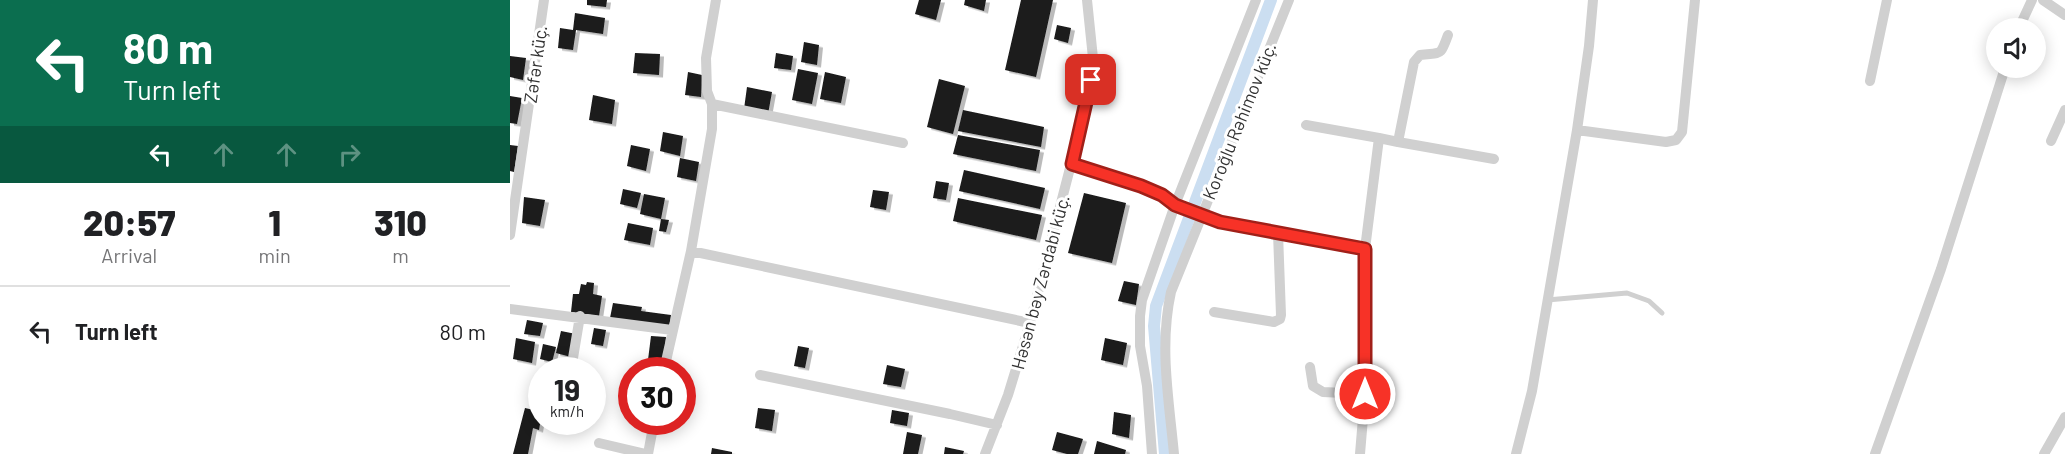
<!DOCTYPE html>
<meta charset="utf-8">
<style>
body{margin:0;font-family:Barlow,sans-serif;background:#f6f6f6;color:#202124;height:100vh;display:flex;flex-direction:column;font-size:22px;white-space:nowrap}
*{box-sizing:border-box;margin:0}
p{font-size:20px;color:#757577}
.icon{flex:none;width:33px;height:33px;fill:none;stroke:currentColor;stroke-width:2;stroke-linecap:round;stroke-linejoin:round}
.map{position:relative;flex:1;overflow:hidden}
.panel{display:flex;flex-direction:column;background:#fff;width:510px}
.panel>*{flex:none}
.guide{background:#0b6e4f;color:#fff;overflow:hidden}
.controls{position:absolute;left:1476px;top:18px;display:grid;gap:12px}
.controls a{display:grid;place-items:center;width:60px;height:60px;border-radius:50%;background:#fff;box-shadow:0 3px 15px #0003;font-size:30px}
.speed{position:absolute;left:18px;top:357px;display:flex;gap:12px;font-size:30px;font-weight:700;text-align:center}
.speed>*{display:grid;place-content:center;width:78px;height:78px;border-radius:50%;background:#fff;box-shadow:0 3px 15px #0003;line-height:1}
.speed small{font-size:15px;font-weight:400}
.speed .limit{border:9px solid #d22;background:#fff;color:#111}
.pin{position:absolute;display:grid;place-items:center;width:51px;height:51px;color:#fff;margin:-26px;border-radius:12px;box-shadow:0 3px 9px #0006}
.me{position:absolute;width:66px;margin:-33px;rotate:0deg;stroke-linejoin:round;filter:drop-shadow(0 0 4px #0008)}
.turn{display:flex;align-items:center;gap:21px;height:126px;padding:0 24px;font-size:27px}
.turn .icon{width:78px;height:78px;stroke-width:2.5}
.turn b{display:block;font-size:42px;line-height:51px}
.lanes{display:flex;align-items:center;height:57px;padding:0 24px;background:#0003;justify-content:center;gap:30px;direction:ltr}
.lanes .off{opacity:.35}
.eta{display:flex;justify-content:space-evenly;align-items:center;height:102px;text-align:center}
.eta b{font-size:36px;font-weight:800;line-height:42px}
ul{padding:0;list-style:none}
li{display:flex;align-items:center;gap:18px;height:90px;padding:0 24px;border-top:2px solid #e0e0e0}
li div{flex:1}
li b{display:block;font-size:22px}
li em{font-style:normal}
main{display:flex;flex:1;min-height:0}
.map>svg:first-child{display:block}
.lines{fill:none;stroke-linecap:round;stroke-linejoin:round}
.canal{stroke:#cbdef1;stroke-width:12}
.building{fill:#1a1a1a;filter:url(#shadow)}
.service{stroke:#d0d0d0;stroke-width:5}
.minor{stroke:#d0d0d0;stroke-width:10}
.route-casing{stroke:#a12019;stroke-width:15}
.route{stroke:#f73227;stroke-width:10}
.labels{text-anchor:middle;dominant-baseline:central;stroke-width:6;stroke-linejoin:round;paint-order:stroke}
.street-label{font-size:18px;fill:#333;stroke:#fff}
</style>
<main>
<section class="panel">
<div class="guide">
<div class="turn"><svg class="icon" aria-label="left" viewBox="0 0 24 24"><path d="M17 20v-9H6M10 6l-5 5 5 5"/></svg><div><b>80 m</b>Turn left</div></div>
<div class="lanes"><svg class="icon" aria-label="left" viewBox="0 0 24 24"><path d="M17 20v-9H6M10 6l-5 5 5 5"/></svg><svg class="icon off" aria-label="ahead" viewBox="0 0 24 24"><path d="M12 20V5M6 11l6-6 6 6"/></svg><svg class="icon off" aria-label="ahead" viewBox="0 0 24 24"><path d="M12 20V5M6 11l6-6 6 6"/></svg><svg class="icon off" aria-label="right" viewBox="0 0 24 24"><path d="M7 20v-9h11M14 6l5 5-5 5"/></svg></div>
</div>
<div class="eta">
<div><b>20:57</b><p>Arrival</p></div>
<div><b>1</b><p>min</p></div>
<div><b>310</b><p>m</p></div>
</div>
<ul>
<li><svg class="icon" aria-label="left" viewBox="0 0 24 24"><path d="M17 20v-9H6M10 6l-5 5 5 5"/></svg><div><b>Turn left</b></div><em>80 m</em></li>
</ul>
</section>
<div class="map">
<svg width="1555" height="454" viewBox="0 0 1555 454">
<defs>
<filter id="shadow"><feDropShadow dx="4" dy="2.5" stdDeviation="0" flood-color="#0004"/></filter>
</defs>
<rect width="100%" height="100%" fill="#fff"/>
<g class="lines">
<!-- canal -->
<path class="canal" d="M 655,454 L 644,326 L 646,306 L 761,0"/>
</g>
<!-- building -->
<path class="building" d="M 77,0 L 97,0 L 96,7 L 77,5 Z
M 409,0 L 431,0 L 426,20 L 405,14 Z
M 455,0 L 476,0 L 474,11 L 454,5 Z
M 511,0 L 543,0 L 526,77 L 495,70 Z
M 65,13 L 95,18 L 93,34 L 66,30 L 63,50 L 48,48 L 50,28 L 63,30 Z
M 547,25 L 561,28 L 558,43 L 544,39 Z
M 294,42 L 309,45 L 307,65 L 291,62 Z
M 125,53 L 150,54 L 149,75 L 123,73 Z
M 266,53 L 283,56 L 281,70 L 264,68 Z
M 0,56 L 16,58 L 13,80 L 0,77 Z
M 288,69 L 308,73 L 302,104 L 282,100 Z
M 178,72 L 192,75 L 191,97 L 175,95 Z
M 315,72 L 336,77 L 331,103 L 310,99 Z
M 429,79 L 455,86 L 443,134 L 417,127 Z
M 237,87 L 262,92 L 258,114 L 234,109 Z
M 83,95 L 105,100 L 102,124 L 79,120 Z
M 0,96 L 12,98 L 7,124 L 0,123 Z
M 453,110 L 534,127 L 531,147 L 448,131 Z
M 153,132 L 173,136 L 170,156 L 150,151 Z
M 448,135 L 530,150 L 526,171 L 443,154 Z
M 0,145 L 8,146 L 4,172 L 0,171 Z
M 121,145 L 140,149 L 136,171 L 117,166 Z
M 170,158 L 189,162 L 186,181 L 167,177 Z
M 454,170 L 535,188 L 530,209 L 449,191 Z
M 426,181 L 439,183 L 436,200 L 423,198 Z
M 113,189 L 131,193 L 127,208 L 110,204 Z
M 363,190 L 379,192 L 376,210 L 360,207 Z
M 574,193 L 616,203 L 602,263 L 558,253 Z
M 134,194 L 155,198 L 151,219 L 130,214 Z
M 14,197 L 35,200 L 30,226 L 12,223 Z
M 448,198 L 532,215 L 526,240 L 443,221 Z
M 151,219 L 159,220 L 156,232 L 149,231 Z
M 118,223 L 143,228 L 140,245 L 114,240 Z
M 614,281 L 629,284 L 626,305 L 608,301 Z
M 77,282 L 84,283 L 83,294 L 92,296 L 89,316 L 61,312 L 63,294 L 69,294 L 71,284 L 76,285 Z
M 103,303 L 132,307 L 131,311 L 161,315 L 159,327 L 100,318 Z
M 17,320 L 33,323 L 30,336 L 14,334 Z
M 84,328 L 96,330 L 93,346 L 81,344 Z
M 51,331 L 66,334 L 61,357 L 46,353 Z
M 141,336 L 156,337 L 153,362 L 138,360 Z
M 6,338 L 25,342 L 22,363 L 3,359 Z
M 595,338 L 617,343 L 613,365 L 591,360 Z
M 33,344 L 46,347 L 42,362 L 30,359 Z
M 288,346 L 299,348 L 295,368 L 284,366 Z
M 377,365 L 395,369 L 391,387 L 373,384 Z
M 15,408 L 32,412 L 29,430 L 23,428 L 18,454 L 3,454 Z
M 248,408 L 265,410 L 262,431 L 245,428 Z
M 382,410 L 399,413 L 397,426 L 380,423 Z
M 604,412 L 621,415 L 619,438 L 602,434 Z
M 397,432 L 412,435 L 408,454 L 393,454 Z
M 547,432 L 573,439 L 568,454 L 557,454 L 542,450 Z
M 587,441 L 616,450 L 615,454 L 584,454 Z
M 435,447 L 454,451 L 453,454 L 434,454 Z
M 202,448 L 222,452 L 222,454 L 201,454 Z"/>
<g class="lines">
<!-- service -->
<path class="service" d="M 1037,300 L 1117,293 L 1139,301 L 1152,313"/>
<!-- minor -->
<path class="minor" d="M 1533,0 L 1555,15
M 1509,28 L 1522,0
M 1360,81 L 1377,0
M 202,104 L 393,143
M 796,125 L 869,138
M 1067,130 L 1156,142 L 1166,140 L 1172,132 L 1185,0
M 1541,141 L 1555,110
M 888,142 L 984,159
M 562,164 L 631,186 L 652,195 L 665,205 L 710,222 L 855,249
M 0,235 L 34,0
M 181,251 L 520,323
M 0,309 L 162,330
M 704,312 L 764,322 L 770,319 L 771,315 L 768,233
M 800,367 L 803,386 L 813,392 L 855,394
M 61,370 L 70,316
M 154,370 L 181,251 L 202,129 L 202,104 L 197,91 L 196,58 L 206,0
M 250,375 L 440,414 L 487,425
M 89,443 L 136,454
M 138,454 L 144,422
M 475,454 L 498,395 L 520,323 L 575,110 L 581,80 L 583,58 L 577,0
M 642,454 L 637,386 L 630,346 L 630,316 L 632,300 L 665,205 L 746,0
M 664,454 C 659,400 649,346 661,292 L 779,0
M 850,454 L 855,394 L 855,249 L 869,138 L 888,142 L 904,62 L 910,55 C 932,52 930,57 938,35
M 1006,454 L 1022,391 L 1067,130 L 1079,46 L 1083,0
M 1365,454 L 1431,269 L 1495,68
M 1534,454 L 1555,417"/>
</g>
<g class="lines">
<defs>
<path id="route" d="M 581,80 L 562,164 L 631,186 L 652,195 L 665,205 L 710,222 L 855,249 L 855,394"/>
</defs>
<!-- route casing -->
<use href="#route" class="route-casing"/>
<!-- route -->
<use href="#route" class="route"/>
</g>
<g class="labels">
<!-- street labels -->
<g class="street-label">
<text transform="translate(25 64) rotate(-82)">Zəfər küç.</text>
<text transform="translate(729 121) rotate(-68)">Koroğlu Rəhimov küç.</text>
<text transform="translate(530 282) rotate(-75)">Həsən bəy Zərdabi küç.</text>
</g>
</g>
</svg>
<div class="controls">
<a><svg class="icon" aria-label="sound" viewBox="0 0 24 24"><path d="M4 9h4l5-4v14l-5-4H4zM17 9q2 3 0 6"/></svg></a>
</div>
<div class="speed"><div>19<small>km/h</small></div><div class="limit">30</div></div>
<div class="pin" style="left:581px;top:80px;background:#d93025"><svg class="icon" aria-label="arrive" viewBox="0 0 24 24"><path d="M6 21V4h12l-3 4 3 4H6"/></svg></div>
<svg class="me" style="left:855px;top:394px" viewBox="-20 -20 40 40"><circle r="17" fill="#f73227" stroke="#fff" stroke-width="3"/><path d="M0-11L8 9 0 5-8 9z" fill="#fff"/></svg>
</div>
</main>
